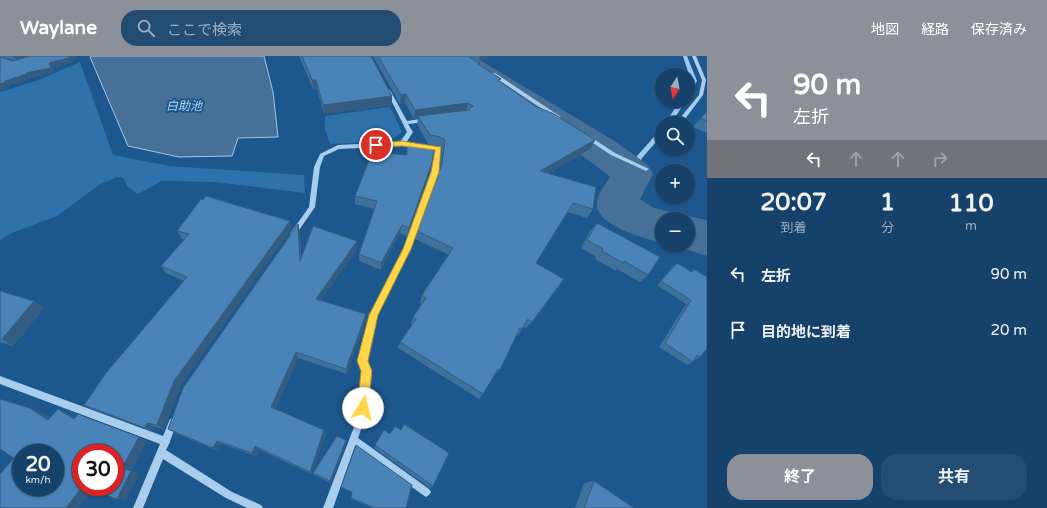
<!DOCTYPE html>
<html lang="ja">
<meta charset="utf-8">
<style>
body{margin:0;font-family:"Varela Round","Noto Sans JP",sans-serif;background:#224c72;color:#f1f3f6;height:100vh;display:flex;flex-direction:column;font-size:15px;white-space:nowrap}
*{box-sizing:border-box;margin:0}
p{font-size:13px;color:#9dafc1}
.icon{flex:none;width:22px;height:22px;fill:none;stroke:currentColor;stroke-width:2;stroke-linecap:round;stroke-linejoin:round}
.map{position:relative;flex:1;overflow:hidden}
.side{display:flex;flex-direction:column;background:#15416a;width:340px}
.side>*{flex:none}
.hud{background:#8c9099;color:#fff;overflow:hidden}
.needle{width:26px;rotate:191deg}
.buttons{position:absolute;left:655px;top:12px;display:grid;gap:8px}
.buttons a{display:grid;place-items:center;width:40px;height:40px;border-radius:50%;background:#15416a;box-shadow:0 1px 3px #0004,0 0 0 1px #345a7e;font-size:20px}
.speed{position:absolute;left:12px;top:388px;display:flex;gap:8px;font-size:20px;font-weight:700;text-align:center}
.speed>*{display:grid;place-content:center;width:52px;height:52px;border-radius:50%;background:#15416a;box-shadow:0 1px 3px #0004,0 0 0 1px #345a7e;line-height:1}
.speed small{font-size:10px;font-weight:400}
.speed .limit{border:6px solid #d22;background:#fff;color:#111}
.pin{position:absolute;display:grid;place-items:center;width:34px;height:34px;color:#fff;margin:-17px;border:2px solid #fff;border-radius:50%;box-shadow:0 1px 4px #0007}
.me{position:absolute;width:44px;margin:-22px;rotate:9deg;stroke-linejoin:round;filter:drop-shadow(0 0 3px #0008)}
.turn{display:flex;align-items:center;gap:14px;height:84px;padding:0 20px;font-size:18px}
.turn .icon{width:52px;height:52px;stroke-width:2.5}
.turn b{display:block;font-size:28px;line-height:34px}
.lanes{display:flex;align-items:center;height:38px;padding:0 20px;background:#0003;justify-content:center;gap:20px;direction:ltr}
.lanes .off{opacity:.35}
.eta{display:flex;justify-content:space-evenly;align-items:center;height:68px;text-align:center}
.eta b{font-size:24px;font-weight:700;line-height:28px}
.action{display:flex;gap:8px;margin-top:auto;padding:8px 20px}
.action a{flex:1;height:46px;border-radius:16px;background:#8c9099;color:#fff;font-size:16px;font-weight:700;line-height:46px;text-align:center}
.action a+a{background:#224c72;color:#f1f3f6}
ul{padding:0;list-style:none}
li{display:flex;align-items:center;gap:12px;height:56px;padding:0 20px}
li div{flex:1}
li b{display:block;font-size:15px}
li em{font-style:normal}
header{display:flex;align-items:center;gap:24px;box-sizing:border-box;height:56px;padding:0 20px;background:#8c9099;color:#fff}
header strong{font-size:19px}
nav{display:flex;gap:22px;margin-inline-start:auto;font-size:14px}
.search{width:280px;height:36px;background:#224c72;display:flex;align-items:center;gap:10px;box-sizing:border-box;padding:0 14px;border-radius:16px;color:#9dafc1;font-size:15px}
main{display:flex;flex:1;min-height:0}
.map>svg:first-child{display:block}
.green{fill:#2f71ab}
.water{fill:#467097;stroke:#9bc9ef}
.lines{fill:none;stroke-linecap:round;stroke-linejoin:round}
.stream{fill:#9bc9ef;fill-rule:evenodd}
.river{fill:#467097;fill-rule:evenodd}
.minor{fill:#a8cded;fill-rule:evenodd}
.wall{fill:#3f719d}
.shaded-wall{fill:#335c80}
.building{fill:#4983b7;stroke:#335c80;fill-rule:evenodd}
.route{fill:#ffd54a;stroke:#a68a30}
.labels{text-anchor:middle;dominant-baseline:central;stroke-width:4;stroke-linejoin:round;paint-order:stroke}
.far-water-label{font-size:12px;font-style:italic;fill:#b4d7f4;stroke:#1c578d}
</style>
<header>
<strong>Waylane</strong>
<div class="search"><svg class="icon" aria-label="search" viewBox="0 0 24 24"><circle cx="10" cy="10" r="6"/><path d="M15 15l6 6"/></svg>ここで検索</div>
<nav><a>地図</a><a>経路</a><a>保存済み</a></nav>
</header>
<main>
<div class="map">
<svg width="707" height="452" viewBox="0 0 707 452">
<rect width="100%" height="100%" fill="#1c578d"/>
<!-- green -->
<path class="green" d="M 80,6 L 113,99 L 169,110 L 304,119 L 305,137 L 215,126 L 162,125 L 138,138 L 127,130 L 124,122 L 117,121 L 99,129 L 57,160 L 14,176 L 0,184 L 0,36 L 36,25 Z
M 390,51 L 402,76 L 391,85 L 330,88 L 325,73 L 325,60 Z"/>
<!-- water -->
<path class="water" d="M 92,0 L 264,0 L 273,36 L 278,81 L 238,82 L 232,100 L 179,101 L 128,90 L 90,1 Z"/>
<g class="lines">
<!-- stream -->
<path class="stream" d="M 683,0 L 687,0 L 697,25 L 691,36 L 688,38 L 688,31 L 691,25 Z
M 680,45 L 686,45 L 671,67 L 665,67 Z
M 662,73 L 662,79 L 642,102 L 635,120 L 631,120 L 630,118 L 637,100 L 660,74 Z"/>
<!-- river -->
<path class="river" d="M 436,0 L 473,0 L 613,84 L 647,108 L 653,118 L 640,143 L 652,151 L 678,158 L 680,162 L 688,160 L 707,164 L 707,200 L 672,189 L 688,189 L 688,163 L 662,163 L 662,187 C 645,182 598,171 597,149 C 596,139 605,129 610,121 C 569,88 524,60 480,31 C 466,22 445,14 436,0 Z"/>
<!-- minor -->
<path class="minor" d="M 692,0 L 696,0 L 706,24 L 703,39 L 682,67 L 676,67 L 699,39 L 702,24 Z
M 491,17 L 495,17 L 561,61 L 556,62 L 491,19 Z
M 386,33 L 390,34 L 407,65 L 427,62 L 430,64 L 427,66 L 408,68 L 413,76 L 406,87 L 438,91 L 441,93 L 438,116 L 410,193 L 378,259 L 367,305 L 371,315 L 370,333 L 362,371 L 358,382 L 429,433 L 431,436 L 429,439 L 426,441 L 423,439 L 355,390 L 333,452 L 323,452 L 354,371 L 362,333 L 363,315 L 359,305 L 370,259 L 404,193 L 432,116 L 435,94 L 402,90 L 339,93 L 324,100 L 320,111 L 315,151 L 295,180 L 291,180 L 290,178 L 309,151 L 314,111 L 320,98 L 338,89 L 400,86 L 407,76 L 386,34 Z
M 586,78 L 615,97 L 649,113 L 646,115 L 644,114 L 611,99 L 584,81 L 583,80 Z
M 0,320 L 163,380 L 170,363 L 173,362 L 176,363 L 177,366 L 170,385 L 170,386 L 166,394 L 232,436 L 261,449 L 263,452 L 247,452 L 226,442 L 163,403 L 143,452 L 133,452 L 160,388 L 0,328 Z"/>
</g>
<!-- wall -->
<path class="wall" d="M 0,0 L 77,0 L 71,7 L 52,12 L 54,16 L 30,22 L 30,23 L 9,29 L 9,31 L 0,34 L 0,1 L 13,5 L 15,4 L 0,1 Z
M 299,0 L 371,0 L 392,49 L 324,58 L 317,33 L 313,33 Z
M 373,0 L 491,0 L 479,5 L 472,2 L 472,3 L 480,8 L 479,9 L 500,26 L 535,50 L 595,84 L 590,93 L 548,117 L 593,153 L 587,162 L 568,156 L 536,207 L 532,266 L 526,272 L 524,271 L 517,280 L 516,279 L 500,314 L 495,319 L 483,338 L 479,343 L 398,292 L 400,286 L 412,268 L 411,268 L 413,261 L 422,248 L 420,247 L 422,239 L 449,199 L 415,183 L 417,175 L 440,112 L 442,93 L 438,90 L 428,88 L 417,68 L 418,62 L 414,63 L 405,47 L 400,48 Z
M 707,55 L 707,77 L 693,71 Z
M 407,89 L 431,116 L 407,180 L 400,177 L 381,214 L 359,205 L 359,198 L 374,153 L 355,148 L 355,140 L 406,99 Z
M 290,165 L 291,173 L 180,330 L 164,373 L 155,371 L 152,375 L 93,353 L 84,349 L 184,225 L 166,217 L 161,210 L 184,183 L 182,183 L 177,175 Z
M 597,167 L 648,219 L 640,226 L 617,213 L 616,215 L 595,203 L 596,201 L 581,192 L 590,175 Z
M 300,176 L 301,202 L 357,185 L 357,193 L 321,244 L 366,264 L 347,318 L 298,302 L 275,353 L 326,378 L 311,418 L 258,393 L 256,400 L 222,388 L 218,395 L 175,377 L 168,373 Z
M 677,207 L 691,216 L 694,213 L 700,301 L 695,304 L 693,306 L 687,309 L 659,291 L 686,248 L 657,229 L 672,211 Z
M 0,235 L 34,245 L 44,252 L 13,290 L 0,286 Z
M 346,387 L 331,427 L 314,419 L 313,417 Z
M 375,389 L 433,430 L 430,432 L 374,392 Z
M 594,425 L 634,452 L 575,452 L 584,427 Z
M 341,431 L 406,452 L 372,452 L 351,443 L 352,437 L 342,432 Z"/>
<!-- shaded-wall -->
<path class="shaded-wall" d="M 13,0 L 32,0 L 16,4 Z
M 70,0 L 77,0 L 71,7 L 52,12 L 54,16 L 30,22 L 30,23 L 9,29 L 9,31 L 0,34 L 0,28 L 5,25 L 26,17 L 49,7 Z
M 480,0 L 491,0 L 479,5 Z
M 312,24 L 316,24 L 317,33 L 313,33 Z
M 406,38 L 405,47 L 400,48 L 401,39 Z
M 392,40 L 392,49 L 324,58 L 323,49 Z
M 468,47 L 466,56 L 418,60 L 418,62 L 414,63 L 415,54 Z
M 595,84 L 590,93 L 536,123 L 540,115 Z
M 432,107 L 431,116 L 407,180 L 409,172 Z
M 290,165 L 291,173 L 180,330 L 164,373 L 157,369 L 174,325 Z
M 298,168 L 300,176 L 301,213 L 300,205 Z
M 402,169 L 400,177 L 381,214 L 381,207 Z
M 357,185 L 357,193 L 317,250 L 316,243 Z
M 34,245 L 44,252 L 13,290 L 2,283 Z
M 366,258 L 366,264 L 347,318 L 346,313 Z
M 296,296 L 298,302 L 274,355 L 271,351 Z
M 30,352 L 41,356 L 59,368 L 48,364 Z
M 58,353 L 68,358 L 84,367 L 74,363 Z
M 147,367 L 155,371 L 152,375 L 145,372 Z
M 324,374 L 326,378 L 311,418 L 310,416 Z
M 139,381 L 147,385 L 131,415 L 140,417 L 126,444 L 117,443 L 122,412 Z
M 346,384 L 346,387 L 331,427 L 330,425 Z
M 217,385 L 222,388 L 218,395 L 213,392 Z
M 255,390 L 258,393 L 256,400 L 252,397 Z
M 82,431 L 93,433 L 78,452 L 66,452 Z"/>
<!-- building -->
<path class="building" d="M 30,0 L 70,0 L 68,2 L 49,7 L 51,12 L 26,17 L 27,18 L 5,25 L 6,26 L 0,28 L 0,1 L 13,5 Z
M 302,0 L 371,0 L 392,40 L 323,49 L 316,24 L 312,24 Z
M 378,0 L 470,0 L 469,1 L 480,8 L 478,8 L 501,23 L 498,24 L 535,50 L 554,58 L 595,84 L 540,115 L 596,131 L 593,153 L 573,147 L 536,207 L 564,223 L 532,266 L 528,263 L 522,273 L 520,272 L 500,314 L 498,313 L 483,338 L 400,286 L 416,263 L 413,261 L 426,242 L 422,239 L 453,192 L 417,175 L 442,108 L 445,84 L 440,81 L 430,79 L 418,60 L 469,54 L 473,50 L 468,47 L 415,54 L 406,38 L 401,39 Z
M 707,55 L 707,65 L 701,62 Z
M 407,89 L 435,90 L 432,107 L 409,172 L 402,169 L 381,207 L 359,198 L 377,145 L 355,140 L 372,96 L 407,99 Z
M 206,140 L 290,165 L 174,325 L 157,369 L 147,367 L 145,372 L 84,349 L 106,317 L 187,221 L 161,210 L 189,178 L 177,175 L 201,143 L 203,144 Z
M 597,167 L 660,201 L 648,219 L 624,205 L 623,207 L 602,195 L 603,193 L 587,184 Z
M 298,168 L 300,205 L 313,170 L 357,185 L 316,243 L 366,258 L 346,313 L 296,296 L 271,351 L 324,374 L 310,416 L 255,390 L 252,397 L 217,385 L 213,392 L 168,373 L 183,332 Z
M 677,207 L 692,216 L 694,213 L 707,221 L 707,293 L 700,301 L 697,299 L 693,306 L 665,287 L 691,244 L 661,225 Z
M 0,235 L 34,245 L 2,283 L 0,283 Z
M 0,343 L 30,352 L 48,364 L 58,353 L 74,363 L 78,358 L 139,381 L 122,412 L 131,415 L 117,443 L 82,431 L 66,452 L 0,452 L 0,418 L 14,402 L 0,393 ZM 21,397 L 55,397 L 55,431 L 21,431 ZM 81,397 L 115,397 L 115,431 L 81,431 Z
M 404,368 L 449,397 L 433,430 L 375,389 L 384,374 L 390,378 L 395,370 L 401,374 Z
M 337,380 L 346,384 L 330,425 L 313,417 Z
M 356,389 L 412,429 L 406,452 L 375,452 L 351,442 L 352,436 L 341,431 Z
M 594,425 L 634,452 L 584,452 Z"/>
<!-- route -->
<path class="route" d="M 402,85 L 441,91 L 439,116 L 411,193 L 378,259 L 368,305 L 372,315 L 368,352 L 367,355 L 363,357 L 359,355 L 357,352 L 361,315 L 357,305 L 369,259 L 403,193 L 431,116 L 435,94 L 402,90 L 376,91 L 373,89 L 376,87 Z"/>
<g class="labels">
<!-- far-water labels -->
<g class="far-water-label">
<text x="184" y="50">白助池</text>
</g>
</g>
</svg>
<div class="buttons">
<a><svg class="needle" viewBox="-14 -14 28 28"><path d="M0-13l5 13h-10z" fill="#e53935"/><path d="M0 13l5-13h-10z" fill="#9dafc1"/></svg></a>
<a><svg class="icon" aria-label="search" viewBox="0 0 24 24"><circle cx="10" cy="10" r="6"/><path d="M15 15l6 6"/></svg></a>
<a>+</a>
<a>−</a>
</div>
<div class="speed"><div>20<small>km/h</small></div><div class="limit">30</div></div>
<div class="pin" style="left:376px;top:89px;background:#d93025"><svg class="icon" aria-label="arrive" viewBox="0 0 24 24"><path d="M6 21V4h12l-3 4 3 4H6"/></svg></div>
<svg class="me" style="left:363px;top:352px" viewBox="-20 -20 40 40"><circle r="19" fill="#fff"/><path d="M0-13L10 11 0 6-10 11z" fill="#ffd54a"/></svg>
</div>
<section class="side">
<div class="hud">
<div class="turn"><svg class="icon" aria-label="left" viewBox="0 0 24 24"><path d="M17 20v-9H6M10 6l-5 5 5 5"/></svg><div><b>90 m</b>左折</div></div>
<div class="lanes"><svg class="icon" aria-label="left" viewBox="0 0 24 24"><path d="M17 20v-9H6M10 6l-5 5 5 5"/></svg><svg class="icon off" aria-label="ahead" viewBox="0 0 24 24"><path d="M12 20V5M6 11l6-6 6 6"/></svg><svg class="icon off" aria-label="ahead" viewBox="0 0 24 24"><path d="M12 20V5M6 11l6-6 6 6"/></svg><svg class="icon off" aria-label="right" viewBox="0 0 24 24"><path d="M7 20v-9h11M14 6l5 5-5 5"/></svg></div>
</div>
<div class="eta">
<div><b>20:07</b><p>到着</p></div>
<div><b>1</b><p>分</p></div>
<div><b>110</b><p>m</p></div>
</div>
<ul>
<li><svg class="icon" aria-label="left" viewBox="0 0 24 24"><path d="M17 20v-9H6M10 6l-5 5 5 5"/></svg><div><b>左折</b></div><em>90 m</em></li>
<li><svg class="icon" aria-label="arrive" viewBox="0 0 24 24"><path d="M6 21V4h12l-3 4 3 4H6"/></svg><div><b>目的地に到着</b></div><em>20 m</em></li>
</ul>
<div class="action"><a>終了</a><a>共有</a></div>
</section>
</main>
